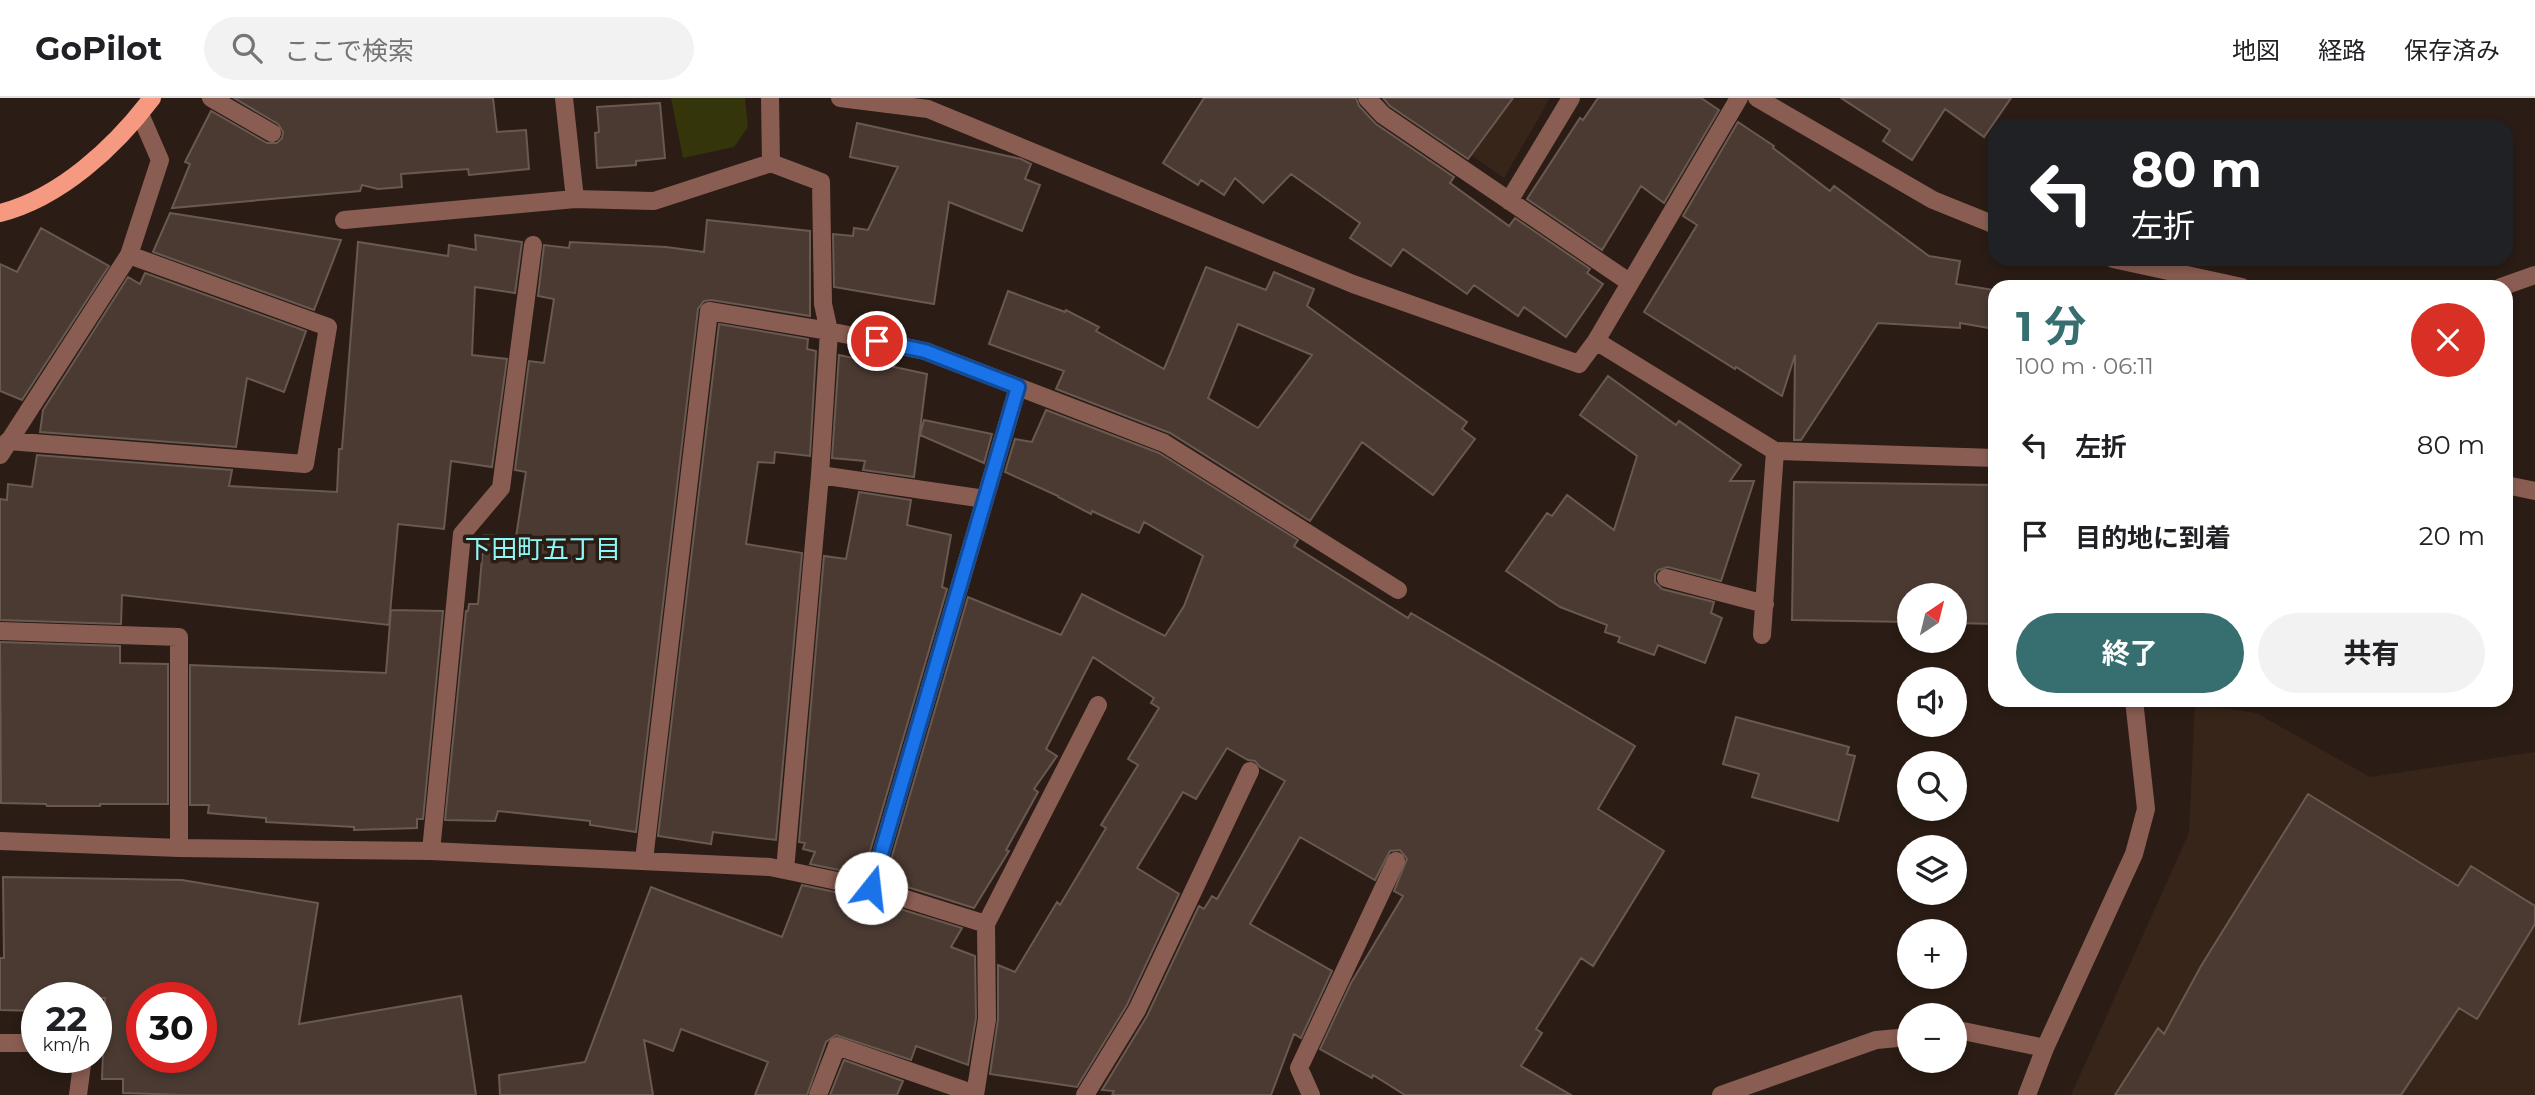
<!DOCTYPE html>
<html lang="ja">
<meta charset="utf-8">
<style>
body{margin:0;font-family:Montserrat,"Noto Sans JP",sans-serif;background:#f2f2f2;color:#202124;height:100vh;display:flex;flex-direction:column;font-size:26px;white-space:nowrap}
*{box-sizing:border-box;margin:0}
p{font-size:23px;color:#757577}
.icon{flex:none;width:38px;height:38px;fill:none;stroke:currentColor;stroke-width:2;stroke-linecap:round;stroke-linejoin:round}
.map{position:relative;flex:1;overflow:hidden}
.side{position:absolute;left:1988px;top:182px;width:525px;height:427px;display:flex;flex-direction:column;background:#fff;border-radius:21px;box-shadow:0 4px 10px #0003}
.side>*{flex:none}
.guide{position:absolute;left:1988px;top:21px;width:525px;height:147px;border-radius:21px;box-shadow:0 4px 10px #0003;background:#202124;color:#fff;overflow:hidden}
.needle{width:46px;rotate:35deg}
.controls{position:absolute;left:1897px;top:485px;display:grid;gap:14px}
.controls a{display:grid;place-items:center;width:70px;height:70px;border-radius:50%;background:#fff;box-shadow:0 4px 10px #0003;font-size:35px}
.speed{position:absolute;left:21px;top:884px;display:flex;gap:14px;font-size:35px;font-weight:700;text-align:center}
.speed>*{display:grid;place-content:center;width:91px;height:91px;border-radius:50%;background:#fff;box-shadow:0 4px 10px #0003;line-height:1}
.speed small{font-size:18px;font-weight:400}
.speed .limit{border:10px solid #d22;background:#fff;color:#111}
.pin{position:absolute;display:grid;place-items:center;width:60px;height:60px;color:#fff;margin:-30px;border:4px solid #fff;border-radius:50%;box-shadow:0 2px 7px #0007}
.me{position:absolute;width:77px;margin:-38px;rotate:16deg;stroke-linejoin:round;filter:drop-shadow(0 0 5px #0008)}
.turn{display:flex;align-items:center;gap:24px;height:147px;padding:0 28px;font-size:32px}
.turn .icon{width:91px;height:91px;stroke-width:2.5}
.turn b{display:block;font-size:49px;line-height:60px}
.round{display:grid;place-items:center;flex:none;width:74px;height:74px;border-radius:37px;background:#f2f2f2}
.headline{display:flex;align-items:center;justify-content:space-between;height:119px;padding:0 28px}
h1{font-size:42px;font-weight:700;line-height:52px;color:#376e6f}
.cta{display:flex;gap:14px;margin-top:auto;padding:14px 28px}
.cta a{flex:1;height:80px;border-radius:42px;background:#376e6f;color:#fff;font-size:28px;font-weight:700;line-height:80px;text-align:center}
.cta a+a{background:#f2f2f2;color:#202124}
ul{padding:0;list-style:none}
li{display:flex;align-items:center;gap:21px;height:91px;padding:0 28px}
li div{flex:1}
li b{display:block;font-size:26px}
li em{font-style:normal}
header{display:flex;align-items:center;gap:42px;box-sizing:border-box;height:98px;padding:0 35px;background:#fff;border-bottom:2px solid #e0e0e0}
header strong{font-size:33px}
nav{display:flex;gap:38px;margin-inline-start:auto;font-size:24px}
.search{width:490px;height:63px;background:#f2f2f2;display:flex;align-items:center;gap:18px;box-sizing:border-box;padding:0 24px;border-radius:38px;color:#757577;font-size:26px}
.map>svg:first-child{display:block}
.built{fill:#382519}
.green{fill:#34350a}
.building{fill:#4a3a32;stroke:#6a5950;stroke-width:2;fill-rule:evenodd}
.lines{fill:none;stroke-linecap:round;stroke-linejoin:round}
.minor{stroke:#8a5d52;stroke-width:18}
.major{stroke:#f59981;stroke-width:18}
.route-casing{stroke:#114b97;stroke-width:18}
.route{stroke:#1a73e8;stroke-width:12}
.labels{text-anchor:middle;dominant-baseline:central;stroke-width:7;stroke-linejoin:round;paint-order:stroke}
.neighbourhood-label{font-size:26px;fill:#8df9f7;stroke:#2b1d15}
</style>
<header>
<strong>GoPilot</strong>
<div class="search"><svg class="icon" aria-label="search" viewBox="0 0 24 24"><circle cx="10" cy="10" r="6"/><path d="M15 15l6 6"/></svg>ここで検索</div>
<nav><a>地図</a><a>経路</a><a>保存済み</a></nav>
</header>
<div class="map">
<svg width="2535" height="997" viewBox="0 0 2535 997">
<rect width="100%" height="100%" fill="#2b1d15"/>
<!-- built -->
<path class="built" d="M 1390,0 L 1550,0 L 1504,80 Z
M 2195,606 L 2256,615 L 2370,679 L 2535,654 L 2535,997 L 2071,997 L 2189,735 Z"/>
<!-- green -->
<path class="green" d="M 671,0 L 745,0 L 748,29 L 734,49 L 683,60 Z"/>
<!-- building -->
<path class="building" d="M 234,0 L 493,0 L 497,34 L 526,32 L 529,71 L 469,77 L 468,71 L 401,76 L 402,89 L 378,91 L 362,87 L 360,93 L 172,110 L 190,66 L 185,64 L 211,13 L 267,45 L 277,45 L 282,40 L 283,34 L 278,26 Z
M 1204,0 L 1356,0 L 1359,8 L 1376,26 L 1454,79 L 1450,85 L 1509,128 L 1515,120 L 1590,171 L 1587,175 L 1603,186 L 1566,239 L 1524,209 L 1518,218 L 1474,187 L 1467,196 L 1403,151 L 1391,168 L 1350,140 L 1360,125 L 1291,76 L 1263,105 L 1235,80 L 1224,97 L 1201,82 L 1198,87 L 1163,65 Z
M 1383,0 L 1513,0 L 1468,61 L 1390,8 Z
M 1598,0 L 1701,0 L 1719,12 L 1664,105 L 1641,88 L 1602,152 L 1527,101 L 1580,20 L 1583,22 Z
M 1841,0 L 2011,0 L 1984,39 L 1945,11 L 1912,62 L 1883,43 L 1890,32 Z
M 660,5 L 665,60 L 636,63 L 636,67 L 597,70 L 595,35 L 599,34 L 597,9 Z
M 1738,24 L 1774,48 L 1773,50 L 1830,93 L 1834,88 L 1929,158 L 1960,163 L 1956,186 L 1994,192 L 1989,230 L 1960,225 L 1960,230 L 1878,225 L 1801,342 L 1794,342 L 1795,257 L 1782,298 L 1736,269 L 1735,271 L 1644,214 L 1697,127 L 1683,118 Z
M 857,25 L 1021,61 L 1031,66 L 1025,81 L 1040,87 L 1022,133 L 949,104 L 934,206 L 834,189 L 833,136 L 853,138 L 854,130 L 868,132 L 898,69 L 850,59 Z
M 170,115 L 341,142 L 314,212 L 153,154 Z
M 707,122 L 810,133 L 810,218 L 711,202 L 704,203 L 698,211 L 636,734 L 590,727 L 590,723 L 498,713 L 495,723 L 445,722 L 466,513 L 468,513 L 469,506 L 478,506 L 484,437 L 516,439 L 526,374 L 515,372 L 529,263 L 544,265 L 554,201 L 538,198 L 544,147 L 569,150 L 570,144 L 666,149 L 704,154 Z
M 41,130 L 109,168 L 22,302 L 0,293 L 0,166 L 17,174 Z
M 475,137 L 522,144 L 515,195 L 475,189 L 472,257 L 507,261 L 492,369 L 451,363 L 444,431 L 398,426 L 389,527 L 122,497 L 121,526 L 0,522 L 0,401 L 7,402 L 8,386 L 32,389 L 37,357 L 232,372 L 229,388 L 337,394 L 339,351 L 342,351 L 358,144 L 448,158 L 449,147 L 476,152 Z
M 1206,169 L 1266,192 L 1274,174 L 1314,191 L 1307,208 L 1467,324 L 1462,331 L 1475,341 L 1433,397 L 1362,344 L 1310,423 L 1170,335 L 1056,291 L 1064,273 L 989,246 L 1008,193 L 1065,214 L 1066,212 L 1099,229 L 1096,233 L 1164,271 ZM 1238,226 L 1312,257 L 1258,330 L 1208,300 Z
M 145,175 L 306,233 L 284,294 L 247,280 L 236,349 L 40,334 L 43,312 L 128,179 L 140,186 Z
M 719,226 L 808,241 L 807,251 L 816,253 L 810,358 L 775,354 L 774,365 L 758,364 L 746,446 L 802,455 L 776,742 L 713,734 L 711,746 L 658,738 Z
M 839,257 L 927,276 L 914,379 L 863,372 L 865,363 L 832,360 Z
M 1608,278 L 1676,327 L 1679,323 L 1741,367 L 1730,383 L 1754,383 L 1721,483 L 1668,469 L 1658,472 L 1655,476 L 1655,484 L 1662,491 L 1714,504 L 1711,515 L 1722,520 L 1705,565 L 1658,547 L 1654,557 L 1618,544 L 1620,539 L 1605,534 L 1607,527 L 1560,509 L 1506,473 L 1547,415 L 1552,418 L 1567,397 L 1614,432 L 1637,358 L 1580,317 Z
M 1046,312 L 1159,355 L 1298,442 L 1294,448 L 1408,520 L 1411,515 L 1635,648 L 1598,711 L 1664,753 L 1593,868 L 1581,860 L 1536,931 L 1542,935 L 1521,968 L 1571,997 L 1405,997 L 1373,977 L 1372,980 L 1320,951 L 1351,885 L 1403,798 L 1394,793 L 1407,761 L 1400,752 L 1390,753 L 1375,782 L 1300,739 L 1250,826 L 1332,873 L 1301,940 L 1294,936 L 1271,997 L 1112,997 L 1114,993 L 1102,992 L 1147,918 L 1199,808 L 1204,811 L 1212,798 L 1217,801 L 1285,683 L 1260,669 L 1255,663 L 1248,662 L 1227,650 L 1196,701 L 1183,694 L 1137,770 L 1179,796 L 1127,907 L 1077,989 L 990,976 L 998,921 L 998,867 L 1015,874 L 1057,804 L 1060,807 L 1106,730 L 1101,727 L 1138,667 L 1128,661 L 1159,610 L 1151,605 L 1154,600 L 1093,559 L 1046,651 L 1057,658 L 1034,691 L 1038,694 L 1006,752 L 1009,753 L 974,810 L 885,782 L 968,499 L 1061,537 L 1082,496 L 1165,538 L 1184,508 L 1203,458 L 1144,424 L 1139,435 L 1092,413 L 1091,416 L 1058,399 L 1058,398 L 1005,374 L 1015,341 L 1032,344 Z
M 924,322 L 992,336 L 984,365 L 920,337 Z
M 1794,384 L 1995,387 L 1995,526 L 1955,525 L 1955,497 L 1909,497 L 1909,524 L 1792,522 Z
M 859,394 L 911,402 L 907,427 L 951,437 L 942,489 L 947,491 L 863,777 L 810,766 L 815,754 L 803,751 L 805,745 L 799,744 L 824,458 L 846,461 Z
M 391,512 L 443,513 L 423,721 L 417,721 L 417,730 L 354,732 L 354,729 L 266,724 L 266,720 L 208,715 L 209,707 L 190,707 L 190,567 L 386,575 Z
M 0,544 L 120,548 L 120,565 L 168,566 L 168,706 L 100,706 L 100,708 L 47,708 L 46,706 L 1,705 Z
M 1736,619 L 1849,649 L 1847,656 L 1855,658 L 1838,723 L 1752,699 L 1759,676 L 1723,666 Z
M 2308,696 L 2458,788 L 2471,768 L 2535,808 L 2535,826 L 2477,921 L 2459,910 L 2401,997 L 2115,997 L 2158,930 L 2164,936 L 2201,868 Z
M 3,779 L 182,782 L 318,805 L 299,926 L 461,898 L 476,997 L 186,997 L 123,995 L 123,981 L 102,981 L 105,900 L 37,900 L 37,913 L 0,912 L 0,860 L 4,860 ZM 142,900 L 201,900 L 201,959 L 142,959 Z
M 802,787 L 868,801 L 962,830 L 951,849 L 975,858 L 976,920 L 968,967 L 916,948 L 911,962 L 836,937 L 826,944 L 807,997 L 755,997 L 768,964 L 681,931 L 673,953 L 644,942 L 653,997 L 500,997 L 499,977 L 585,964 L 651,789 L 782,839 Z
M 844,962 L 903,983 L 897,997 L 830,997 Z"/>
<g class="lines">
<!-- minor -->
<path class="minor" d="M 211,0 L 272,35
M 564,0 L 575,101
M 770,0 L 771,65
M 840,0 L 928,11 L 1353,186 L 1579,266 L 1596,243 L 1739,0
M 1367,0 L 1383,17 L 1629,184
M 1757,0 L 1933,102 L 1995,127
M 1509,103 L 1571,0
M 344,122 L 575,101 L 654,103 L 771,65 L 821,84 L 823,206 L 829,233 L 820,377 L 785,772
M 2113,161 L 2242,189
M 2501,189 L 2535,177
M 1596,243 L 1775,353 L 1995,360
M 8,343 L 305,366 L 328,229 L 129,157
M 0,357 L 129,157 L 160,62 L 140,16
M 820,377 L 985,401
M 2506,387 L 2535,393
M 1666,480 L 1765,506
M 0,533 L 179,539 L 179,750
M 1762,537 L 1775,353
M 0,743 L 179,750 L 431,753 L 770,769 L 871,790 L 986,826
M 431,753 L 462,436 L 501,390 L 533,147
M 644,762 L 709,213 L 829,233 L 925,253 L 1164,345 L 1398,492
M 871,790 L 1018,289
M 1955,934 L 1963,933 L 2045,950
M 0,945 L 37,945
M 78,997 L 83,959
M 818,997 L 837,948 L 975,996
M 975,997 L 987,921 L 986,826 L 1098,607
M 1085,997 L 1137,912 L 1250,673
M 1311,997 L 1299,970 L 1396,763
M 1721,997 L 1876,942 L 1909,939
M 2027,997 L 2045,950 L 2134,756 L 2146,711 L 2134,602"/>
<!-- major -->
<path class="major" d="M 0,115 C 60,100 115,49 152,0"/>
</g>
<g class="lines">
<defs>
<path id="route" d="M 871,790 L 1018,289 L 925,253 L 877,243"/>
</defs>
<!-- route casing -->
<use href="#route" class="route-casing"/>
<!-- route -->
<use href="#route" class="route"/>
</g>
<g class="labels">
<!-- neighbourhood labels -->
<g class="neighbourhood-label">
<text x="543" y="451">下田町五丁目</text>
</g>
</g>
</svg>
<div class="controls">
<a><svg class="needle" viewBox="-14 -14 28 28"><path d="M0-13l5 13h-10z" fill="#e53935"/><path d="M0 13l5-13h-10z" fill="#757577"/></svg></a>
<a><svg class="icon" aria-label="sound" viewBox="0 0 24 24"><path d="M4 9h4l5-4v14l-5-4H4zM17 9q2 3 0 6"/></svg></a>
<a><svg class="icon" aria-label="search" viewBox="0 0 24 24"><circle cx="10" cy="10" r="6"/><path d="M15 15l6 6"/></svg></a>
<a><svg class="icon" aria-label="layers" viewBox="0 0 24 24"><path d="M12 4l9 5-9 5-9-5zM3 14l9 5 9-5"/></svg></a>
<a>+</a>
<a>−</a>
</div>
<div class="speed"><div>22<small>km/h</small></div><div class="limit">30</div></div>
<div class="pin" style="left:877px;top:243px;background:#d93025"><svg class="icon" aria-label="arrive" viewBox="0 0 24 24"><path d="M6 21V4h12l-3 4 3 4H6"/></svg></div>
<svg class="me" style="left:871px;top:790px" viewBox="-20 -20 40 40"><circle r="19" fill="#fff"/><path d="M0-13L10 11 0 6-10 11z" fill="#1a73e8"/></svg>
<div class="guide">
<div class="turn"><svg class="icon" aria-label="left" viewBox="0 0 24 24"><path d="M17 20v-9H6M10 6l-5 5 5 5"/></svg><div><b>80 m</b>左折</div></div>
</div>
<section class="side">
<div class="headline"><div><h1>1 分</h1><p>100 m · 06:11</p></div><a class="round" style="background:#d93025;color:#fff"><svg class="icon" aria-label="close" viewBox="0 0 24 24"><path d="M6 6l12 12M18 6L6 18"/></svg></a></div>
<ul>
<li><svg class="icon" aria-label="left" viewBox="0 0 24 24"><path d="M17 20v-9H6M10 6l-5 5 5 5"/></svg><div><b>左折</b></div><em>80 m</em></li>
<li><svg class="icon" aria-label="arrive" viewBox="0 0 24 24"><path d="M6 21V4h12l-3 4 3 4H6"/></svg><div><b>目的地に到着</b></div><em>20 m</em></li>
</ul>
<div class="cta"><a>終了</a><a>共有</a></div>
</section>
</div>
